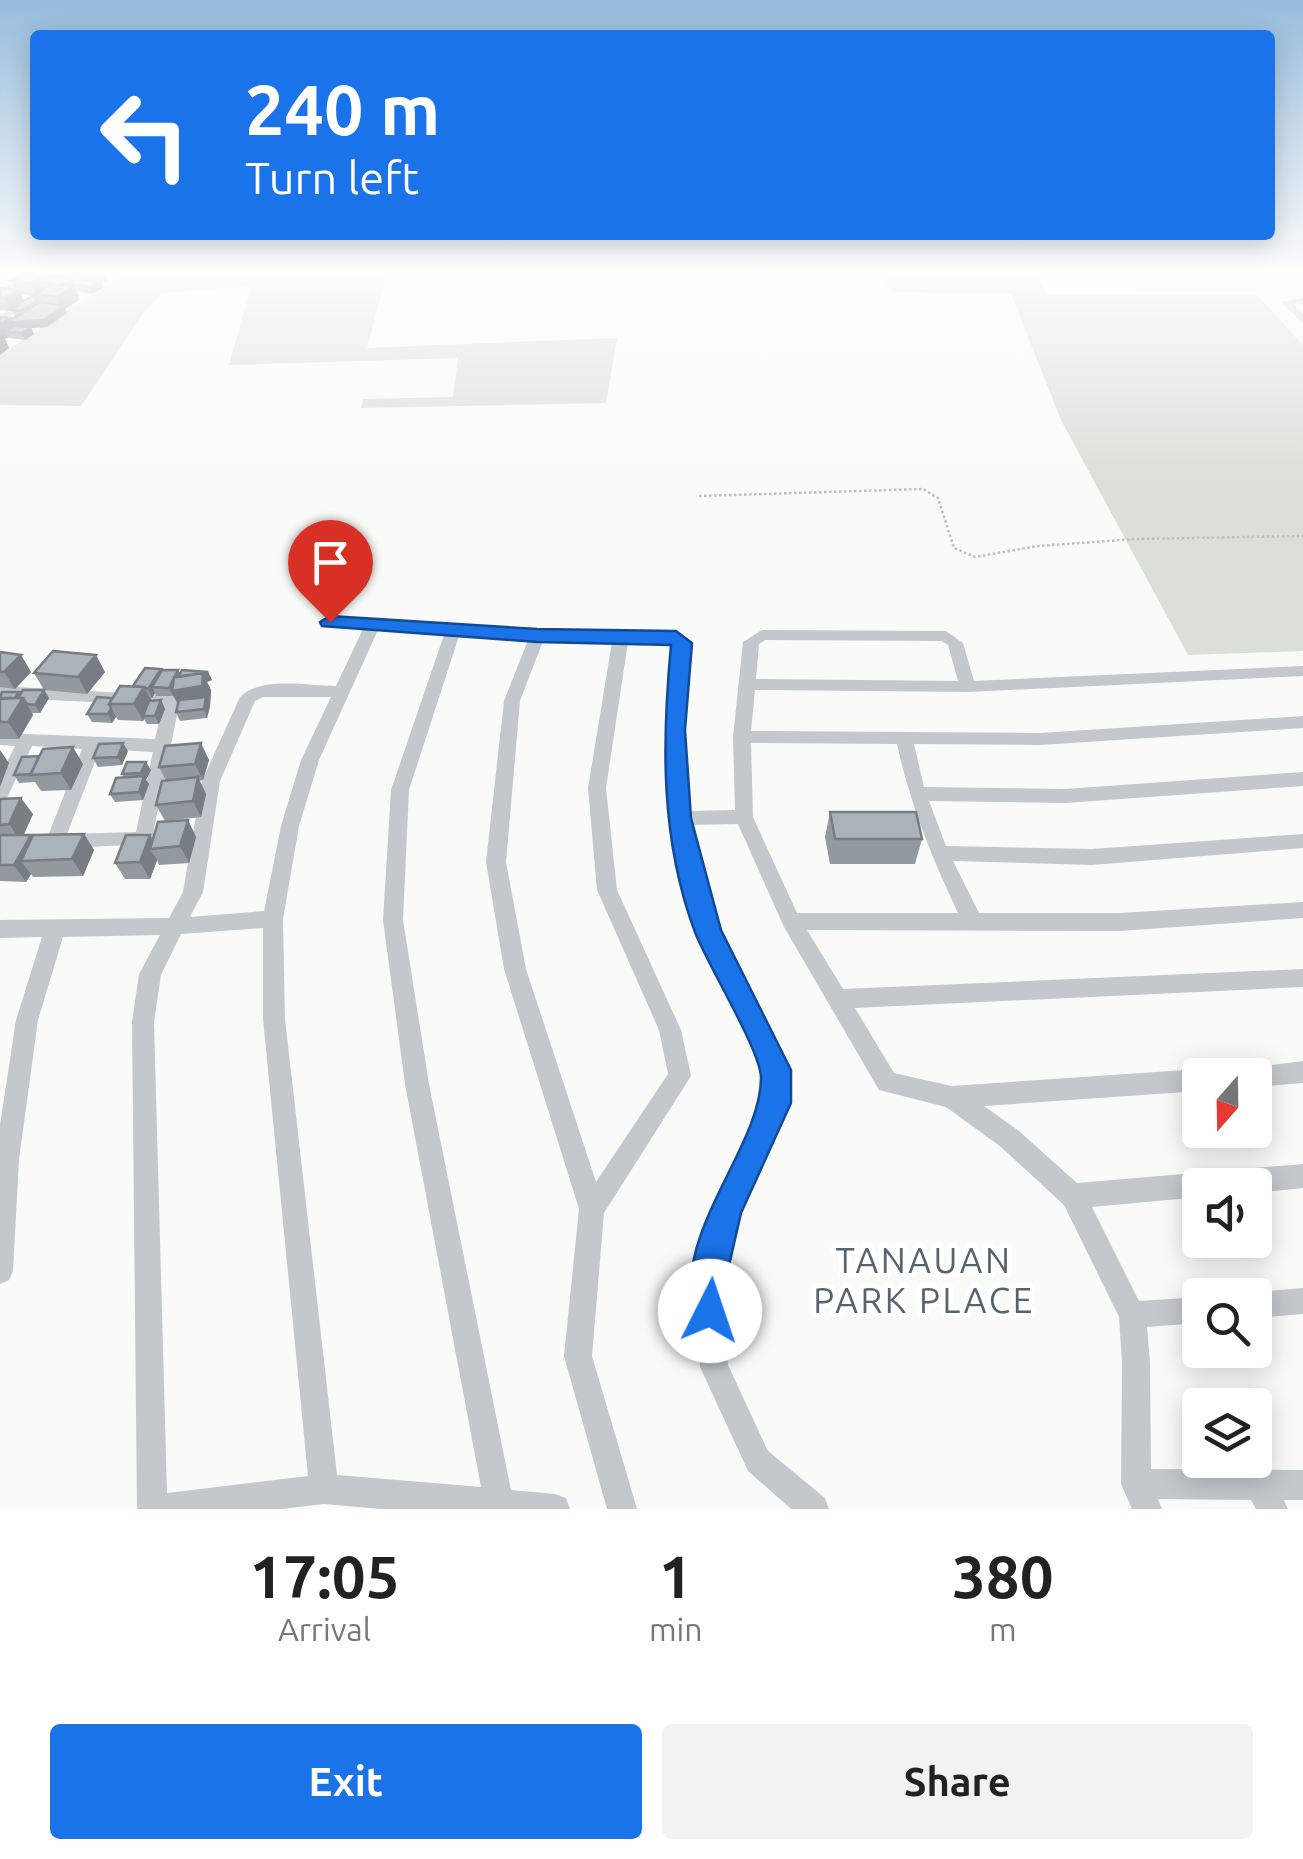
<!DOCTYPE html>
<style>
body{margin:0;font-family:Ubuntu,sans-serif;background:#f2f2f2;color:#222;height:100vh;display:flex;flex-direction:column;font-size:38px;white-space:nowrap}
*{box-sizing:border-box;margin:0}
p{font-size:32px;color:#767676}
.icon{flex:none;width:55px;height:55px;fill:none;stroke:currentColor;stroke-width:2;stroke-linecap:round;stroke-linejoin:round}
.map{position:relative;height:1509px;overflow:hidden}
.details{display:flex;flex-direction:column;background:#fff;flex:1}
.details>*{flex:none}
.guide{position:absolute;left:30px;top:30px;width:1245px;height:210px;border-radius:10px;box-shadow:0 5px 25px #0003;background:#1a73e8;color:#fff;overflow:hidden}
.needle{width:65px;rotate:200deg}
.buttons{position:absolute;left:1182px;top:1058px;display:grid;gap:20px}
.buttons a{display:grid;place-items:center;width:90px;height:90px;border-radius:10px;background:#fff;box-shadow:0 5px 25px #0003;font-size:50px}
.pin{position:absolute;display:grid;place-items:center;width:85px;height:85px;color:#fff;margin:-102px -42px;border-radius:50% 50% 50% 0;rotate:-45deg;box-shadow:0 0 10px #0007}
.pin .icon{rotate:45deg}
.me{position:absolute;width:110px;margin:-55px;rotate:4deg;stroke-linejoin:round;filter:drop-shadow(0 0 8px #0008)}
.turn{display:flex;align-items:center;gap:35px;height:210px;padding:0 50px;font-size:45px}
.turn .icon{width:130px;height:130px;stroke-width:2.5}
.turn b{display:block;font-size:70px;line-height:85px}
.eta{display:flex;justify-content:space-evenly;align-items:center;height:170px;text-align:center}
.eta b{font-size:60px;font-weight:700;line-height:70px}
.action{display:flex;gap:20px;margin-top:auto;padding:20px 50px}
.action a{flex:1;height:115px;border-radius:10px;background:#1a73e8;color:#fff;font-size:40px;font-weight:700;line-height:115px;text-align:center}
.action a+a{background:#f2f2f2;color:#222}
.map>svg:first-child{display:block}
.green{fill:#dadfd7}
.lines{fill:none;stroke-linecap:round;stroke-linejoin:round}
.path{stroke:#bbbfc2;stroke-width:2.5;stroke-dasharray:2.5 2.5;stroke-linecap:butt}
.street{fill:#c3c8cc;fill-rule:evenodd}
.wall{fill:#929a9f;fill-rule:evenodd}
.shaded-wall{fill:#777d82}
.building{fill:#aab3b9;stroke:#777d82;stroke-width:2.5}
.route{fill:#1a73e8;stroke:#114b97;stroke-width:2.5}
.labels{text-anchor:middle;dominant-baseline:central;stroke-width:10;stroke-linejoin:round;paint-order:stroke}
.near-neighbourhood-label{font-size:35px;letter-spacing:2.5px;fill:#57646e;stroke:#fff}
</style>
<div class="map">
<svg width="1303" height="1509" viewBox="0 0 1303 1509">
<rect width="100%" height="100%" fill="#fafaf8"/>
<!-- green -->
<path class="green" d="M 125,273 L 387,273 L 367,348 L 617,338 L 606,403 L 361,408 L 363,399 L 453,397 L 458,358 L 229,365 L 251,286 L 162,293 L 144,312 L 81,406 L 0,405 L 0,355 Z
M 879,273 L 1035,273 L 1047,294 L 1257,295 L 1303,345 L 1303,651 L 1188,655 L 1061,420 L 1011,294 L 892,292 Z"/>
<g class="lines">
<!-- path -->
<path class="path" d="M 699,496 L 923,489 L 938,498 L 954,548 L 975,557 L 1038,546 L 1135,539 L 1303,536"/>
<!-- street -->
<path class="street" d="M 28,273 L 40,273 L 0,296 L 0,289 Z
M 1303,298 L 1303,304 L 1294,304 L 1303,314 L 1303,323 L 1281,302 Z
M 27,299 L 35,301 L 0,322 L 0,315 Z
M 329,617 L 537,631 L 681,635 L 689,643 L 683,730 L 688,811 L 735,810 L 733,737 L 743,642 L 762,630 L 946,631 L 963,643 L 974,681 L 1303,666 L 1303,676 L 968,692 L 755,690 L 751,731 L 1040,733 L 1303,716 L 1303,728 L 1040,745 L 914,744 L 924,787 L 1065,789 L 1303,772 L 1303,786 L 1065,803 L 929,801 L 946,846 L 1092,849 L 1303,834 L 1303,848 L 1092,865 L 953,861 L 979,913 L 1120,913 L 1303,902 L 1303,918 L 1120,931 L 807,930 L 843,989 L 1303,969 L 1303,987 L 855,1008 L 894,1073 L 952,1086 L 1200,1069 L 1208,1072 L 1209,1075 L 1200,1075 L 1200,1091 L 984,1106 L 1019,1131 L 1077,1183 L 1303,1164 L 1303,1188 L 1255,1193 L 1255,1185 L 1200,1185 L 1200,1197 L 1092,1207 L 1139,1301 L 1200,1297 L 1200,1323 L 1147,1327 L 1150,1363 L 1151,1469 L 1303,1470 L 1303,1500 L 1284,1500 L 1288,1509 L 1256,1509 L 1251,1500 L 1158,1499 L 1162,1509 L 1132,1509 L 1121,1484 L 1122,1363 L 1119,1317 L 1064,1205 L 1001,1147 L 946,1107 L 879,1090 L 784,927 L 738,824 L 690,825 L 718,930 L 787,1070 L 787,1103 L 737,1213 L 721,1283 L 728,1365 L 768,1451 L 825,1498 L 829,1509 L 791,1509 L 748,1471 L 700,1367 L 695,1283 L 712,1211 L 763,1102 L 765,1071 L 698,930 L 670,818 L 665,730 L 673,644 L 628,642 L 606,788 L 617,890 L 681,1030 L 691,1076 L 604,1213 L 592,1356 L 637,1509 L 607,1509 L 564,1356 L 579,1209 L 504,969 L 486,862 L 504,701 L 528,640 L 459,636 L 409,790 L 403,920 L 429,1084 L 511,1490 L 555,1494 L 566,1498 L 570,1509 L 381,1509 L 324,1504 L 282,1509 L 137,1509 L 132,1022 L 139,974 L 160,935 L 63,937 L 38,1020 L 19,1159 L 13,1271 L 9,1280 L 0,1284 L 0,1125 L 16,1020 L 42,937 L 0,938 L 0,920 L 169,918 L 183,892 L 202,781 L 240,697 C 261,676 308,686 336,686 L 363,629 L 324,625 L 321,622 ZM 378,630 L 444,635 L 391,790 L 383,920 L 405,1084 L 481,1487 L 337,1475 L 285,1019 L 283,919 L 299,826 L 319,760 ZM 765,640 L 942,641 L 948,645 L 958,681 L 756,679 L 759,644 ZM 543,641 L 612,642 L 588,788 L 597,890 L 659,1030 L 668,1074 L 596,1182 L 526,969 L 506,862 L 520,701 ZM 263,697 L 331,697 L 301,760 L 281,826 L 264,911 L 190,917 L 203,892 L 220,781 L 255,701 ZM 751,743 L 897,744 C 910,804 932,858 958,913 L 797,913 L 753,817 ZM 263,928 L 263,1019 L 308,1476 L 167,1493 L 154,1022 L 161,975 L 181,934 Z
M 0,686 L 178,696 L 180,700 L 151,844 L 65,848 L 48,846 L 46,841 L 82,749 L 32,746 L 6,800 L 0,802 L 0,776 L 15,746 L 0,745 L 0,733 L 155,739 L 163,705 L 0,698 ZM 100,749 L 153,752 L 136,832 L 67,834 Z
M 1303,1061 L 1303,1083 L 1255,1087 L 1255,1075 L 1244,1075 L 1247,1068 Z
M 1303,1288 L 1303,1314 L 1255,1318 L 1255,1295 L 1247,1295 L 1255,1292 Z"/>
</g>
<!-- wall -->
<path class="wall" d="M 40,273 L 68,273 L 60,278 L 65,278 L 108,273 L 105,275 L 108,281 L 102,283 L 104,287 L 92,294 L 77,291 L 79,300 L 65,309 L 67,313 L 47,327 L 31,328 L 34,334 L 25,340 L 9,338 L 9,337 L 5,339 L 9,348 L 0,355 L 10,318 L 11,320 L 15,317 L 12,311 L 0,310 L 0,288 L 16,290 L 11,280 ZM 20,294 L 33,296 L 23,301 Z
M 0,652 L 21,655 L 31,672 L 15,689 L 0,687 Z
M 178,670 L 180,673 L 208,672 L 212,680 L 207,682 L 211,690 L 210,706 L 207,718 L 180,721 L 176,712 L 178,703 L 174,695 L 173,696 L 156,696 L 155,693 L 152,698 L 150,698 L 151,701 L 161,700 L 165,709 L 159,724 L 147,724 L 144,719 L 143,721 L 118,720 L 116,717 L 112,723 L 92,722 L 87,714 L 112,698 L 162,671 Z
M 105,672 L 87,694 L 44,690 L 34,673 Z
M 44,690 L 49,698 L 40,713 L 32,713 L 33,715 L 19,739 L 0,739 L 0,695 L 19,692 L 20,694 Z
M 128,751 L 122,765 L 98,767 L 93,758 Z
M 209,760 L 203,780 L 200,781 L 206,794 L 201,817 L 165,821 L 156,805 L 166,781 L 159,767 Z
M 83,764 L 71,790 L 41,791 L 35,782 L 19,783 L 14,775 Z
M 151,770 L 146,780 L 149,784 L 143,800 L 115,802 L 110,794 L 124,777 L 122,774 Z
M 0,799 L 33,814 L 23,835 L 33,837 L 84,834 L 94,850 L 83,876 L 33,877 L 31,874 L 26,882 L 0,881 Z
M 830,812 L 922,839 L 915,864 L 830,864 L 825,837 Z
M 188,820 L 196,837 L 189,863 L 159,865 L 157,860 L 150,879 L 125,879 L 115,863 L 153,839 Z"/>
<!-- shaded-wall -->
<path class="shaded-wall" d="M 54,273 L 68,273 L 55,281 L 52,274 Z
M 94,273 L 108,273 L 105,275 L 108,281 L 102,283 L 104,287 L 92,294 L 90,287 L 83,280 Z
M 46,274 L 50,283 L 41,282 L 45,292 L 37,294 L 32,283 Z
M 72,279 L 79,300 L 65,309 L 67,313 L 47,327 L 31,328 L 34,334 L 25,340 L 22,333 L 6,331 L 9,337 L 5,339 L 9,348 L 0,355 L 0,324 L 10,318 L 12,322 L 61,307 L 57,297 L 61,285 Z
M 19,290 L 25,304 L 12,311 L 5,298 Z
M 21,655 L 31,672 L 15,689 L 4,672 Z
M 96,655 L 105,672 L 87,694 L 78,677 Z
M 161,669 L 165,678 L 152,687 L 155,693 L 152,698 L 148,689 Z
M 178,670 L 182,679 L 208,672 L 212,680 L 207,682 L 211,690 L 210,706 L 207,718 L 204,709 L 180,708 L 169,688 Z
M 144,687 L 153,703 L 143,716 L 144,719 L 143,721 L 134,704 Z
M 44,690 L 49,698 L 40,713 L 35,705 Z
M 19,692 L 33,715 L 19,739 L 8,722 L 10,705 Z
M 161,700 L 165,709 L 159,724 L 155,716 Z
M 111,708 L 116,717 L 112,723 L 108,714 Z
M 123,743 L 128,751 L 122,765 L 118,757 Z
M 201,743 L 209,760 L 203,780 L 195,764 Z
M 73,747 L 83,764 L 71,790 L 61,773 Z
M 0,750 L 9,763 L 0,787 Z
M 146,762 L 151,770 L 146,780 L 149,784 L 143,800 L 139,792 L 144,777 L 141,773 Z
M 198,777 L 206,794 L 201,817 L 193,801 Z
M 21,798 L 33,814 L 21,841 L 9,824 Z
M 188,820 L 196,837 L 189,863 L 180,846 Z
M 84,834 L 94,850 L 83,876 L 72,859 Z
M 31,835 L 43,852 L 21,861 L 31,874 L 26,882 L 14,865 Z
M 150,835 L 158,848 L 150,849 L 157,860 L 150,879 L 140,862 Z"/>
<!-- building -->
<path class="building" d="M 24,273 L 34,273 L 46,274 L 32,283 L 11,280 Z
M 73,273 L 94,273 L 105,275 L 83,280 L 101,281 L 90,287 L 74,285 L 72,279 L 65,278 Z
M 51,277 L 72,279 L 61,285 L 74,286 L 57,297 L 35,294 L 53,283 L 41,282 Z
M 0,288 L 19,290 L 5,298 L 0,297 Z
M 35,295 L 37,301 L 20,311 L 12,310 L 21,302 Z
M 40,302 L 64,306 L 44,320 L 12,322 L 11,320 Z
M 0,317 L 10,318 L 0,324 Z
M 15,326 L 31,327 L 22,333 L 6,331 Z
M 53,651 L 96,655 L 78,677 L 34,673 Z
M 0,652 L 21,655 L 4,672 L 0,672 Z
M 145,668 L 161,669 L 148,689 L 144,687 L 133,686 Z
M 162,670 L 178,670 L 169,688 L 152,687 Z
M 182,670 L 208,672 L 203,674 L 203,673 L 178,677 Z
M 203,673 L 202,686 L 172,691 L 174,677 Z
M 120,686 L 144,687 L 134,704 L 109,704 Z
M 23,690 L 44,690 L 35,705 L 27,704 L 23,698 L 18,698 Z
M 2,692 L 19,692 L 15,698 L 0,699 Z
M 97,697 L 112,698 L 109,704 L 111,708 L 108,714 L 87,714 Z
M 206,697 L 204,709 L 176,712 L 179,700 Z
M 0,698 L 23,698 L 8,722 L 0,722 Z
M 161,700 L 155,716 L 143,716 L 149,701 Z
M 123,743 L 118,757 L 93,758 L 99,744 Z
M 201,743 L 195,764 L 159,767 L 165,746 Z
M 73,747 L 61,773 L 30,775 L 43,749 Z
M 39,756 L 31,774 L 14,775 L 22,757 Z
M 127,762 L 146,762 L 141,773 L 122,774 Z
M 144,776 L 139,792 L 110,794 L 116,778 Z
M 198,777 L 193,801 L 156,805 L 162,781 Z
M 21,798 L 9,824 L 0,825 L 0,799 Z
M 830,812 L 916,812 L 922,839 L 835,839 Z
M 188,820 L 180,846 L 150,849 L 158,822 Z
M 84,834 L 72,859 L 21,861 L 33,835 Z
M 0,835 L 31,835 L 14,865 L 0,865 Z
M 126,835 L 150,835 L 140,862 L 115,863 Z"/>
<!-- sky -->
<linearGradient id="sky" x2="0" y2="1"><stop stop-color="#96bcdc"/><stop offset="0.56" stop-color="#fdfdfc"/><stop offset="1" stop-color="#fdfdfc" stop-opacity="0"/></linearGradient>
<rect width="1303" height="484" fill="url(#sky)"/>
<!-- route -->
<path class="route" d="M 330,616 L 537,629 L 676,631 L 692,643 L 685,730 L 691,818 L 721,930 L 791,1070 L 791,1103 L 741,1213 L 725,1283 L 728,1311 L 723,1323 L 710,1328 L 698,1323 C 664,1242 761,1150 761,1078 C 761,1051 707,964 695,932 C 660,839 662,741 671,645 L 537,642 L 322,626 L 320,622 Z"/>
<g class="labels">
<!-- near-neighbourhood labels -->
<g class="near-neighbourhood-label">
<text x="924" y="1260">TANAUAN<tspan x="924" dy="40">PARK PLACE</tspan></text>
</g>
</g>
</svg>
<div class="buttons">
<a><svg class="needle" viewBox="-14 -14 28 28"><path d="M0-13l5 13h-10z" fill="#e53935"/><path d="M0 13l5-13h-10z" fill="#767676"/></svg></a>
<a><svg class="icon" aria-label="sound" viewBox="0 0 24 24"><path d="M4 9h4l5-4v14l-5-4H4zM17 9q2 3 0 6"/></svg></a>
<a><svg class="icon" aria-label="search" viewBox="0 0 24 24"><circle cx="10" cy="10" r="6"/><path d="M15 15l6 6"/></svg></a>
<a><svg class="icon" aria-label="layers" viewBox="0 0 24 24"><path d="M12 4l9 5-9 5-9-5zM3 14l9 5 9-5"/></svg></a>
</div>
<div class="pin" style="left:330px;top:622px;background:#d93025"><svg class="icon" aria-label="arrive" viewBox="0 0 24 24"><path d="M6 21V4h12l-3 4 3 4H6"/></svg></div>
<svg class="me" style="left:710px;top:1311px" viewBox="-20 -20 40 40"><circle r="19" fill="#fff"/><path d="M0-13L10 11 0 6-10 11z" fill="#1a73e8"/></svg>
<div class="guide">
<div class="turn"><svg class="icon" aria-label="left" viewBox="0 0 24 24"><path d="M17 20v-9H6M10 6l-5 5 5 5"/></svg><div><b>240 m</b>Turn left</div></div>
</div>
</div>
<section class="details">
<div class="eta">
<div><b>17:05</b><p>Arrival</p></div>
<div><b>1</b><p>min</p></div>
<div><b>380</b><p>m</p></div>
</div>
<div class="action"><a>Exit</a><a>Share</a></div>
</section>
